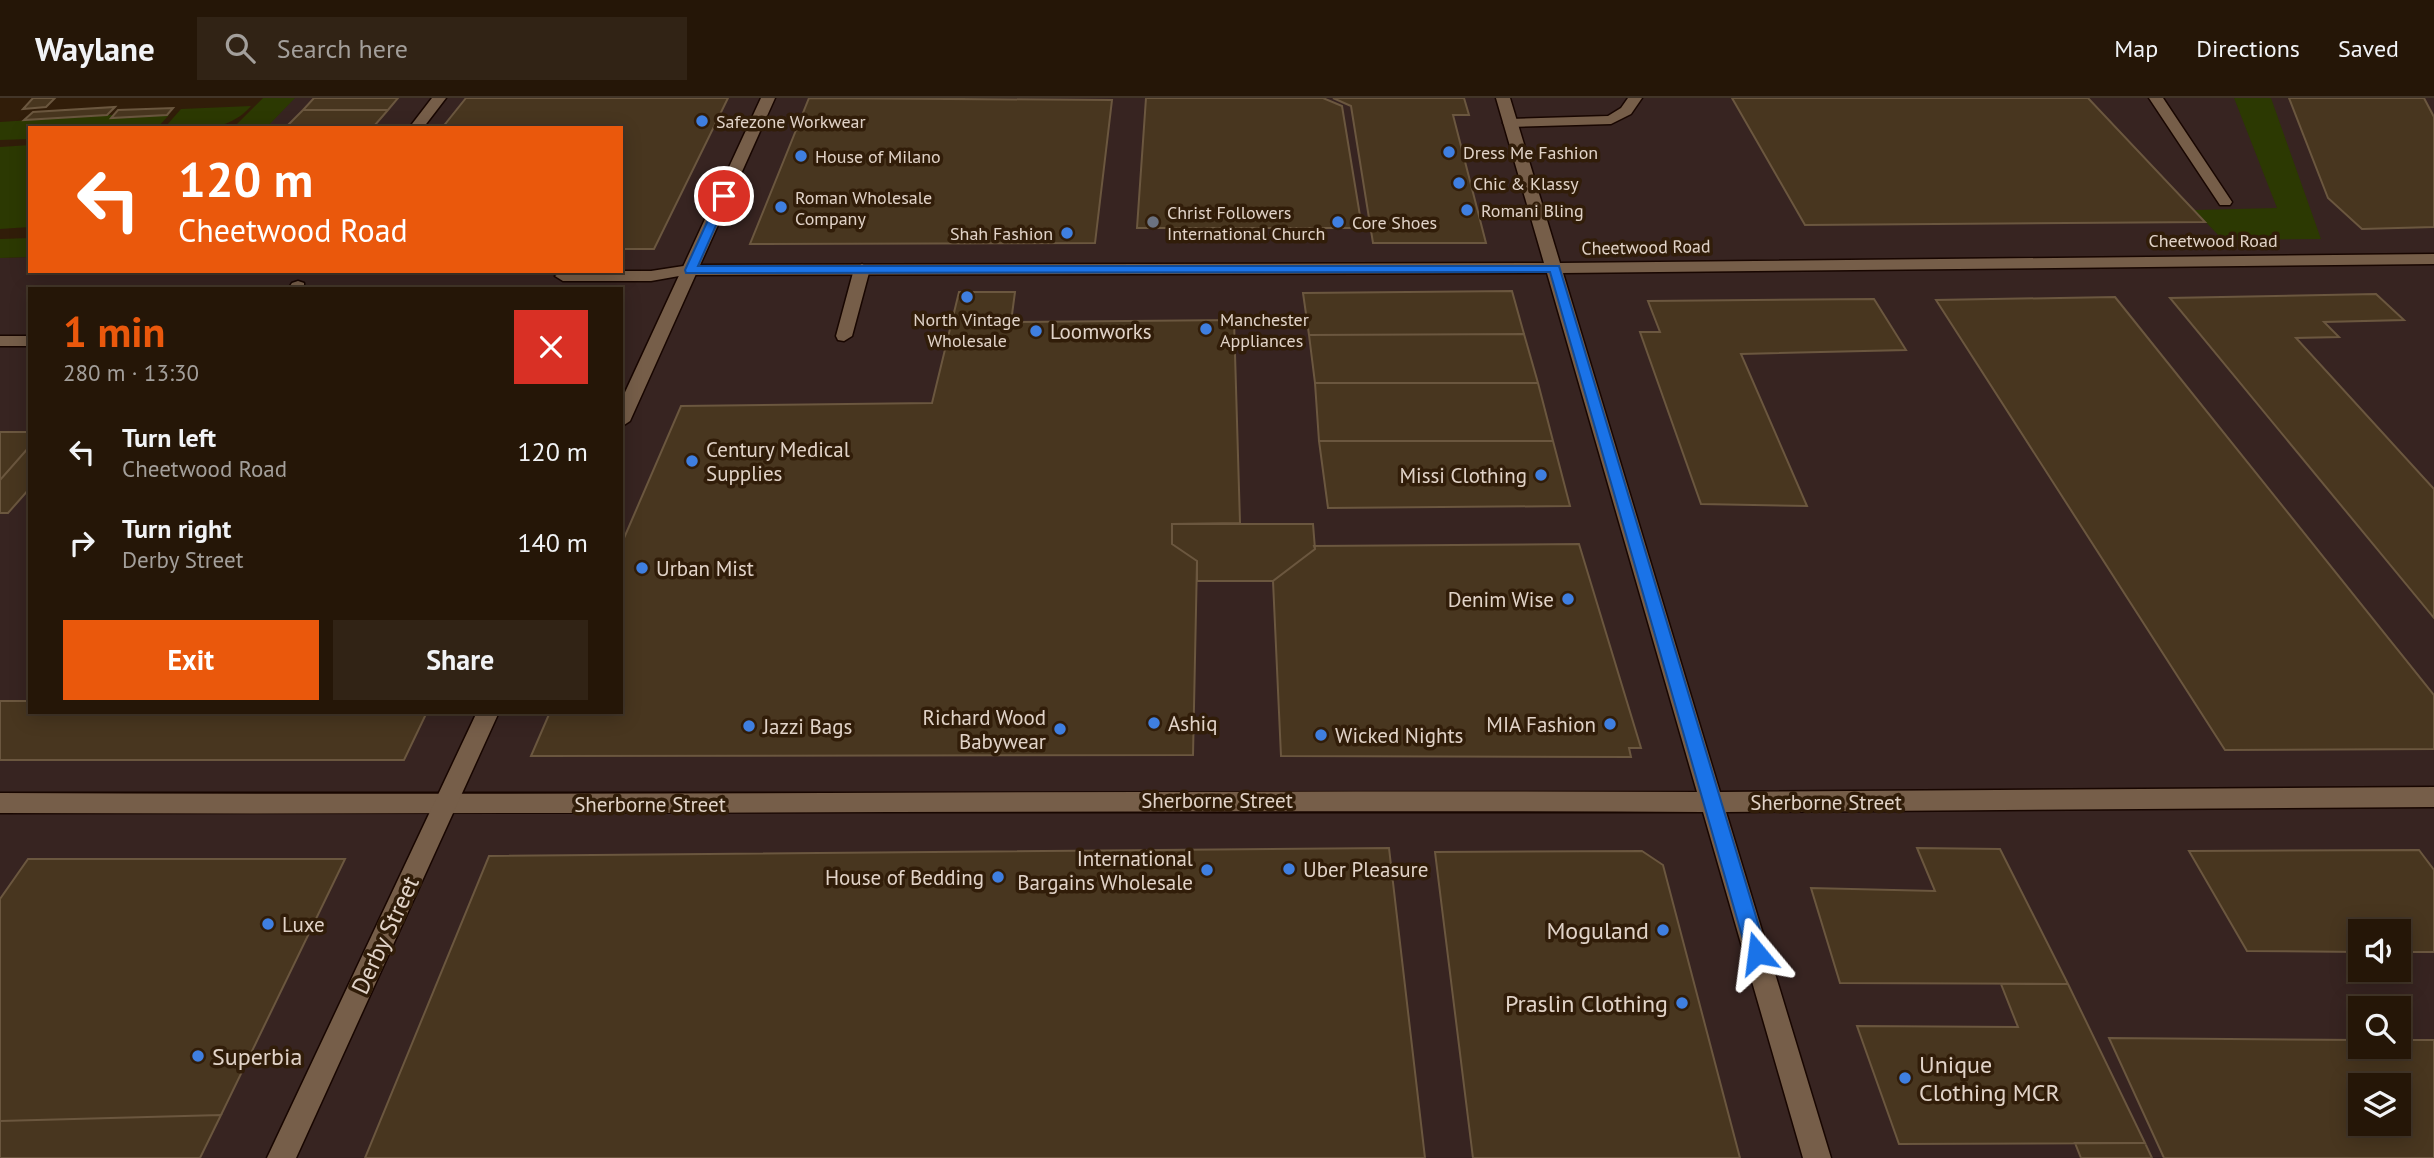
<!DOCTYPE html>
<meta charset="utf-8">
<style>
body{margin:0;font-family:"PT Sans",sans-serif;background:#312315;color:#f1f3f6;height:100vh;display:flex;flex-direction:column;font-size:26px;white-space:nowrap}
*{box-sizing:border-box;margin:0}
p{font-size:23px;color:#a39f9b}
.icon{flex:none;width:38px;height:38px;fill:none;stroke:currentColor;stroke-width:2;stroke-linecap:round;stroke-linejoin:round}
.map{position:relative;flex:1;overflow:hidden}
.sheet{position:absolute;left:28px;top:189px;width:595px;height:427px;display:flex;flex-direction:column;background:#251607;border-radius:0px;box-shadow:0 4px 18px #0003,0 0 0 2px #423528}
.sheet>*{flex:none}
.banner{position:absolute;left:28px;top:28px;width:595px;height:147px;border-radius:0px;box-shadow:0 4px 18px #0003,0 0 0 2px #423528;background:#ea580c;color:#fff;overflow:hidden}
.buttons{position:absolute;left:2348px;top:821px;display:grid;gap:14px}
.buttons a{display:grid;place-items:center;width:63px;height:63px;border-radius:0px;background:#251607;box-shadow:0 4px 18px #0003,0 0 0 2px #423528;font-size:35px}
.pin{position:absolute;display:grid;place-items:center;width:60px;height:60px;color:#fff;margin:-30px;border:4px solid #fff;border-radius:50%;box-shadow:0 2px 7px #0007}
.me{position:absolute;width:77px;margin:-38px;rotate:344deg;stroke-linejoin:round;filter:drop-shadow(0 0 5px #0008)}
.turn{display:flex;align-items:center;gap:24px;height:147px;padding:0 35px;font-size:32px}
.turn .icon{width:91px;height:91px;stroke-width:2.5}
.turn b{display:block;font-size:49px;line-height:60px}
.round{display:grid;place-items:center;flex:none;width:74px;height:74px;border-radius:0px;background:#312315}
.overview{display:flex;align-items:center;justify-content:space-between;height:119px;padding:0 35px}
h1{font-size:42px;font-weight:700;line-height:52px;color:#ea580c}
.button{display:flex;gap:14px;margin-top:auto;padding:14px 35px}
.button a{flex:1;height:80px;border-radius:0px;background:#ea580c;color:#fff;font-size:28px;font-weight:700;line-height:80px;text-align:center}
.button a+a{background:#312315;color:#f1f3f6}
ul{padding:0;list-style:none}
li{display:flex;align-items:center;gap:21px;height:91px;padding:0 35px}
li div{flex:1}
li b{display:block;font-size:26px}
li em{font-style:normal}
header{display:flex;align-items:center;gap:42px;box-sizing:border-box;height:98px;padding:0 35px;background:#251607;border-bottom:2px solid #423528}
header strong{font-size:33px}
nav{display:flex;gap:38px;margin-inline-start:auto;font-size:24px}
.search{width:490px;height:63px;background:#312315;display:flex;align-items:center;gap:18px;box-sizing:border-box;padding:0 24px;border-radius:0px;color:#a39f9b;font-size:26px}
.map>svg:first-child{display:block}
.industrial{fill:#372421;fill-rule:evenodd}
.green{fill:#2c3902}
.building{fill:#48361f;stroke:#6b573f;stroke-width:2;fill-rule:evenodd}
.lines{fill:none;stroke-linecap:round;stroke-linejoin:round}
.lane-casing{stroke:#180600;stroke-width:3}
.street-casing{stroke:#180600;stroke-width:3}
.secondary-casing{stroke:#180600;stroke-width:3}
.lane{fill:#765e49;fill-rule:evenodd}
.street{fill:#765e49;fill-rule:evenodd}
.secondary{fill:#765e49;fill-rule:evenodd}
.route{fill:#1a73e8;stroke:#114b97;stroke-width:2}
.shop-dot{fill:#3f7fe0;stroke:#311d09;stroke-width:2.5}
.worship-dot{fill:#6b7280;stroke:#311d09;stroke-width:2.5}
.labels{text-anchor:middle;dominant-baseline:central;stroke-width:7;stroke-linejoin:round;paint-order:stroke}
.far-poi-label{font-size:18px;fill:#e1d3c8;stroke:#311d09;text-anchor:start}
.far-street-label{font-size:18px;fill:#e1d3c8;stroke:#311d09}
.poi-label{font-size:21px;fill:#e1d3c8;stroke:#311d09;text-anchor:start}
.street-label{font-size:21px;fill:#e1d3c8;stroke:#311d09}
.near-poi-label{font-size:24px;fill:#e1d3c8;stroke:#311d09;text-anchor:end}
.near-street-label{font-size:24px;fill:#e1d3c8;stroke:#311d09}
</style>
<header>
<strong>Waylane</strong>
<div class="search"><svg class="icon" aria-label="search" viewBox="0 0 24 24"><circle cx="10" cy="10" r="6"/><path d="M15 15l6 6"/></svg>Search here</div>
<nav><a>Map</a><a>Directions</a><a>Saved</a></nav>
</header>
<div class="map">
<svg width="2434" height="1060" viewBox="0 0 2434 1060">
<rect width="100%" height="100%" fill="#311d09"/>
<!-- industrial -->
<path class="industrial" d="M 294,0 L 2434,0 L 2434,1060 L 0,1060 L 0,160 L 30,159 L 30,173 L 621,173 L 621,30 L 265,30 ZM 30,191 L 621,191 L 621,614 L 30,614 ZM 2361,833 L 2399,833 L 2399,872 L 2361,872 ZM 2361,910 L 2399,910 L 2399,948 L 2361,948 ZM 2361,987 L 2399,987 L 2399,1026 L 2361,1026 Z"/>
<!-- green -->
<path class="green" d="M 263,0 L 295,0 L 266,30 L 233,30 Z
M 2234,0 L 2271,0 L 2321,141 L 2223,142 L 2194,112 L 2277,110 Z
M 251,8 C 231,32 194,35 166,28 L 181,11 Z
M 107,17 L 113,17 L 112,20 L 169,17 L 157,30 L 30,30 L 30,41 L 0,42 L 0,24 Z
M 30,47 L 30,129 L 0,131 L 0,49 Z
M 30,140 L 30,159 L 0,160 L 0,141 Z"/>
<!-- building -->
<path class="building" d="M 33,0 L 55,0 L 46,9 L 23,11 Z
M 314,0 L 398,0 L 388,12 L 303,12 Z
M 466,0 L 728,0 L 654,151 L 621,151 L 621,30 L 442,30 Z
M 809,0 L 1112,2 L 1095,145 L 750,146 Z
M 1146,0 L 1323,0 L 1342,8 L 1362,130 L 1137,130 Z
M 1333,0 L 1464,0 L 1469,17 L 1453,17 L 1486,145 L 1373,145 L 1351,8 Z
M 1732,0 L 2088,0 L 2205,124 L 1805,127 Z
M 2289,0 L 2424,0 L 2434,19 L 2434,129 L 2362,131 L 2328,100 Z
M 115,9 L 107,17 L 24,22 L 33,14 Z
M 173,10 L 167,17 L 111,20 L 118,12 Z
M 303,12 L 388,12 L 375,27 L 288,27 Z
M 1512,193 L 1524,236 L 1309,237 L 1303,195 Z
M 959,194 L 1015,194 L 1011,224 L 1234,222 L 1240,425 L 1172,426 L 1172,446 L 1197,463 L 1193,657 L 531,658 L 550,614 L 621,614 L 621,447 L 681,308 L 932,305 Z
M 2376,196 L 2404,222 L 2324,224 L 2339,239 L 2296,240 L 2434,391 L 2434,520 L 2170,200 Z
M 2115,199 L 2434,597 L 2434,651 L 2225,652 L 1936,202 Z
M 1874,201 L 1906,252 L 1741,256 L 1807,408 L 1701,406 L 1640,234 L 1660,234 L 1648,203 Z
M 1524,236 L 1538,285 L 1315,285 L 1309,237 Z
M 1315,285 L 1538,285 L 1553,343 L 1319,343 Z
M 0,334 L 30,334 L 30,348 L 0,382 Z
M 1319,343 L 1553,343 L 1570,408 L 1328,410 Z
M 30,348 L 30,390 L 8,415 L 0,415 L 0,382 Z
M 1172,426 L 1313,426 L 1315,451 L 1273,483 L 1197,483 L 1197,463 L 1172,446 Z
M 1579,446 L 1641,650 L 1629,650 L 1631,659 L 1281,658 L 1273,483 L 1315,451 L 1314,448 Z
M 0,603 L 30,603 L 30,614 L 427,614 L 404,662 L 0,662 Z
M 1389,750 L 1425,1060 L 365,1060 L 489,758 Z
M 1917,750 L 2000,751 L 2068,886 L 1840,885 L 1811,790 L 1935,793 Z
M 2419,752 L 2434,772 L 2434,854 L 2399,854 L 2399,833 L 2361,833 L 2361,854 L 2247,853 L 2189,753 Z
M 1642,753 L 1663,767 L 1740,1060 L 1473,1060 L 1435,754 Z
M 28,761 L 345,761 L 221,1017 L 0,1023 L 0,801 Z
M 2001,886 L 2068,886 L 2145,1045 L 1899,1046 L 1857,928 L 2018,929 Z
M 2109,940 L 2361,942 L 2361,948 L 2399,948 L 2399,942 L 2434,942 L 2434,1060 L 2164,1060 ZM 2361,987 L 2399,987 L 2399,1026 L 2361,1026 Z
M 221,1017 L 200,1060 L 0,1060 L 0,1023 Z
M 2075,1045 L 2145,1045 L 2152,1060 L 2081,1060 Z"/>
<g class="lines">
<defs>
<path id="lane" d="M 432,0 L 446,0 L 423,30 L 409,30 Z
M 1628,0 L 1642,0 L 1631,16 L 1611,26 L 1510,29 L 1503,25 L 1510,21 L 1608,18 L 1621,10 Z
M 2149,0 L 2163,0 L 2232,104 L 2230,107 L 2220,107 Z
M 862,166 L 870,171 L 852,238 L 844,243 L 838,242 L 836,238 L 854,171 Z
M 690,167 L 698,172 L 696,175 L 651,183 L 563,183 L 555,178 L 563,173 L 651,173 Z
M 298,183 L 304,185 L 304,191 L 288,191 L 292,185 Z
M 0,238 L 30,238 L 30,248 L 0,248 Z"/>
<path id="street" d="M 1496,0 L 1510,0 L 1560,165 L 2434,156 L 2434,166 L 1563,175 L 1720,694 L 2434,689 L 2434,709 L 1726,714 L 1831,1060 L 1803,1060 L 1703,714 C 1135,711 568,717 0,715 L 0,695 C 566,698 1131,692 1697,694 L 1547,175 L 690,177 L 682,172 L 690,167 L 1544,165 Z"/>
<path id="secondary" d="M 761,0 L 775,0 L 630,323 L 621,329 L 621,303 Z
M 477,614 L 499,614 L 296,1060 L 267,1060 Z"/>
</defs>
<!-- lane casing -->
<use href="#lane" class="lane-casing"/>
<!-- street casing -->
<use href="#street" class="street-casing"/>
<!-- secondary casing -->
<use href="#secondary" class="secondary-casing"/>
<!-- lane -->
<use href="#lane" class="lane"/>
<!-- street -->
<use href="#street" class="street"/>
<!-- secondary -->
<use href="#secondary" class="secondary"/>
</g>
<!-- route -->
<path class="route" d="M 720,96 L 729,98 L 698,168 L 1559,168 L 1767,855 L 1764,862 L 1757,864 L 1750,862 L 1747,855 L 1550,174 L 686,175 L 685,172 Z"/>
<!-- markers -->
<g class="shop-dot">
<circle cx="702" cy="23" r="7"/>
<circle cx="1449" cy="54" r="7"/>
<circle cx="801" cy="58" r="7"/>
<circle cx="1459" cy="85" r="7"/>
<circle cx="781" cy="109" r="7"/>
<circle cx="1467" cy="112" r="7"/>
<circle cx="1338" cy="124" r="7"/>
<circle cx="1067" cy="135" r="7"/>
<circle cx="967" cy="199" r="7"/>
<circle cx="1206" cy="231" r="7"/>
<circle cx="1036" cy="233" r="7"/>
<circle cx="692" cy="363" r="7"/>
<circle cx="1541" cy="377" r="7"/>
<circle cx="642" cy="470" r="7"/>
<circle cx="1568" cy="501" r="7"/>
<circle cx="1154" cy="625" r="7"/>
<circle cx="1610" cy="626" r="7"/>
<circle cx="749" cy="628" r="7"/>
<circle cx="1060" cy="631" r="7"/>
<circle cx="1321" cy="637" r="7"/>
<circle cx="1289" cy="771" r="7"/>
<circle cx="1207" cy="772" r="7"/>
<circle cx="998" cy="779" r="7"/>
<circle cx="268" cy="826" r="7"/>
<circle cx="1663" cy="832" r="7"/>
<circle cx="1682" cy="905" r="7"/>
<circle cx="198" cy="958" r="7"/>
<circle cx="1905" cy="980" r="7"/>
</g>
<circle class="worship-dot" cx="1153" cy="124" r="7"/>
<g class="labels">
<!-- far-poi labels -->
<g class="far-poi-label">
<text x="716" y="23">Safezone Workwear</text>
<text x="1463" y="54">Dress Me Fashion</text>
<text x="815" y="58">House of Milano</text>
<text x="1473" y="85">Chic &amp; Klassy</text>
<text x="795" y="99">Roman Wholesale<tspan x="795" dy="21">Company</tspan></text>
<text x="1481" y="112">Romani Bling</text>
<text x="1167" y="114">Christ Followers<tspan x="1167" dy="21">International Church</tspan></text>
<text x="1352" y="124">Core Shoes</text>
<text x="1053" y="135" text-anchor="end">Shah Fashion</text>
<text x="967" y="221" text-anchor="middle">North Vintage<tspan x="967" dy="21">Wholesale</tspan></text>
<text x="1220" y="221">Manchester<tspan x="1220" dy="21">Appliances</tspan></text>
</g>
<!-- far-street labels -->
<g class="far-street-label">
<text x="2213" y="142">Cheetwood Road</text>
<text transform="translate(1646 149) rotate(-1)">Cheetwood Road</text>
</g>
<!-- poi labels -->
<g class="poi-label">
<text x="1050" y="233">Loomworks</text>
<text x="706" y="351">Century Medical<tspan x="706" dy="24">Supplies</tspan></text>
<text x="1527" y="377" text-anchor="end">Missi Clothing</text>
<text x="656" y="470">Urban Mist</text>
<text x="1554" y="501" text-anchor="end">Denim Wise</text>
<text x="1046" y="619" text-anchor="end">Richard Wood<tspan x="1046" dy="24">Babywear</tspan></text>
<text x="1168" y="625">Ashiq</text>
<text x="1596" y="626" text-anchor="end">MIA Fashion</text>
<text x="763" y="628">Jazzi Bags</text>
<text x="1335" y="637">Wicked Nights</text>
<text x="1193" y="760" text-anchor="end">International<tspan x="1193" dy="24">Bargains Wholesale</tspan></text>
<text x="1303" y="771">Uber Pleasure</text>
<text x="984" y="779" text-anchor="end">House of Bedding</text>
<text x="282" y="826">Luxe</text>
</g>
<!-- street labels -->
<g class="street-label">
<text x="1217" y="702">Sherborne Street</text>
<text x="1826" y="704">Sherborne Street</text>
<text x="650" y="706">Sherborne Street</text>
</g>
<!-- near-poi labels -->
<g class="near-poi-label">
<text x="1649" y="832">Moguland</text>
<text x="1668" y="905">Praslin Clothing</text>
<text x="212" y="958" text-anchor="start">Superbia</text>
<text x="1919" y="966" text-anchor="start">Unique<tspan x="1919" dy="28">Clothing MCR</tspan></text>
</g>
<!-- near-street labels -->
<g class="near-street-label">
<text transform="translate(385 837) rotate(-65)">Derby Street</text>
</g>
</g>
</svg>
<div class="buttons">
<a><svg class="icon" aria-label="sound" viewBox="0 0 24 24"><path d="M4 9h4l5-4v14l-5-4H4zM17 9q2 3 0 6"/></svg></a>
<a><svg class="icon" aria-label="search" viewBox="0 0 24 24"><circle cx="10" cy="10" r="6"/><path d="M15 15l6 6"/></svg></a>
<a><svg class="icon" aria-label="layers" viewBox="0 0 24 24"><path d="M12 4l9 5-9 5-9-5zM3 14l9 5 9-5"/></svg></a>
</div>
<div class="pin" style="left:724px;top:98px;background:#d93025"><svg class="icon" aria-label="arrive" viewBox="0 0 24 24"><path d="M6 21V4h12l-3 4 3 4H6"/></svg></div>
<svg class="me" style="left:1757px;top:855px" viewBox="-20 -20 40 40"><path d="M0-17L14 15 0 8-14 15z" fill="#1a73e8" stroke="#fff" stroke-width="4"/></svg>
<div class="banner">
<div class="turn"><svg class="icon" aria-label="left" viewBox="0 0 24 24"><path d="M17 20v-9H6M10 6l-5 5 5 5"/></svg><div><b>120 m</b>Cheetwood Road</div></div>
</div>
<section class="sheet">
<div class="overview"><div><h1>1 min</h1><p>280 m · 13:30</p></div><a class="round" style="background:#d93025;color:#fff"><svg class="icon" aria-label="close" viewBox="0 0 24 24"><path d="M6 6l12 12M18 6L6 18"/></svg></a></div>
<ul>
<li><svg class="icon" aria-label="left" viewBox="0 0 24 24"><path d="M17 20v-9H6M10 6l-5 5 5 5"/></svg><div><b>Turn left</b><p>Cheetwood Road</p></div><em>120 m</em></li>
<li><svg class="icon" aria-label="right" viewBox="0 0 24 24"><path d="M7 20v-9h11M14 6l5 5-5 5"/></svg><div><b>Turn right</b><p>Derby Street</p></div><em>140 m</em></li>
</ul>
<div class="button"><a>Exit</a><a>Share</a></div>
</section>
</div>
